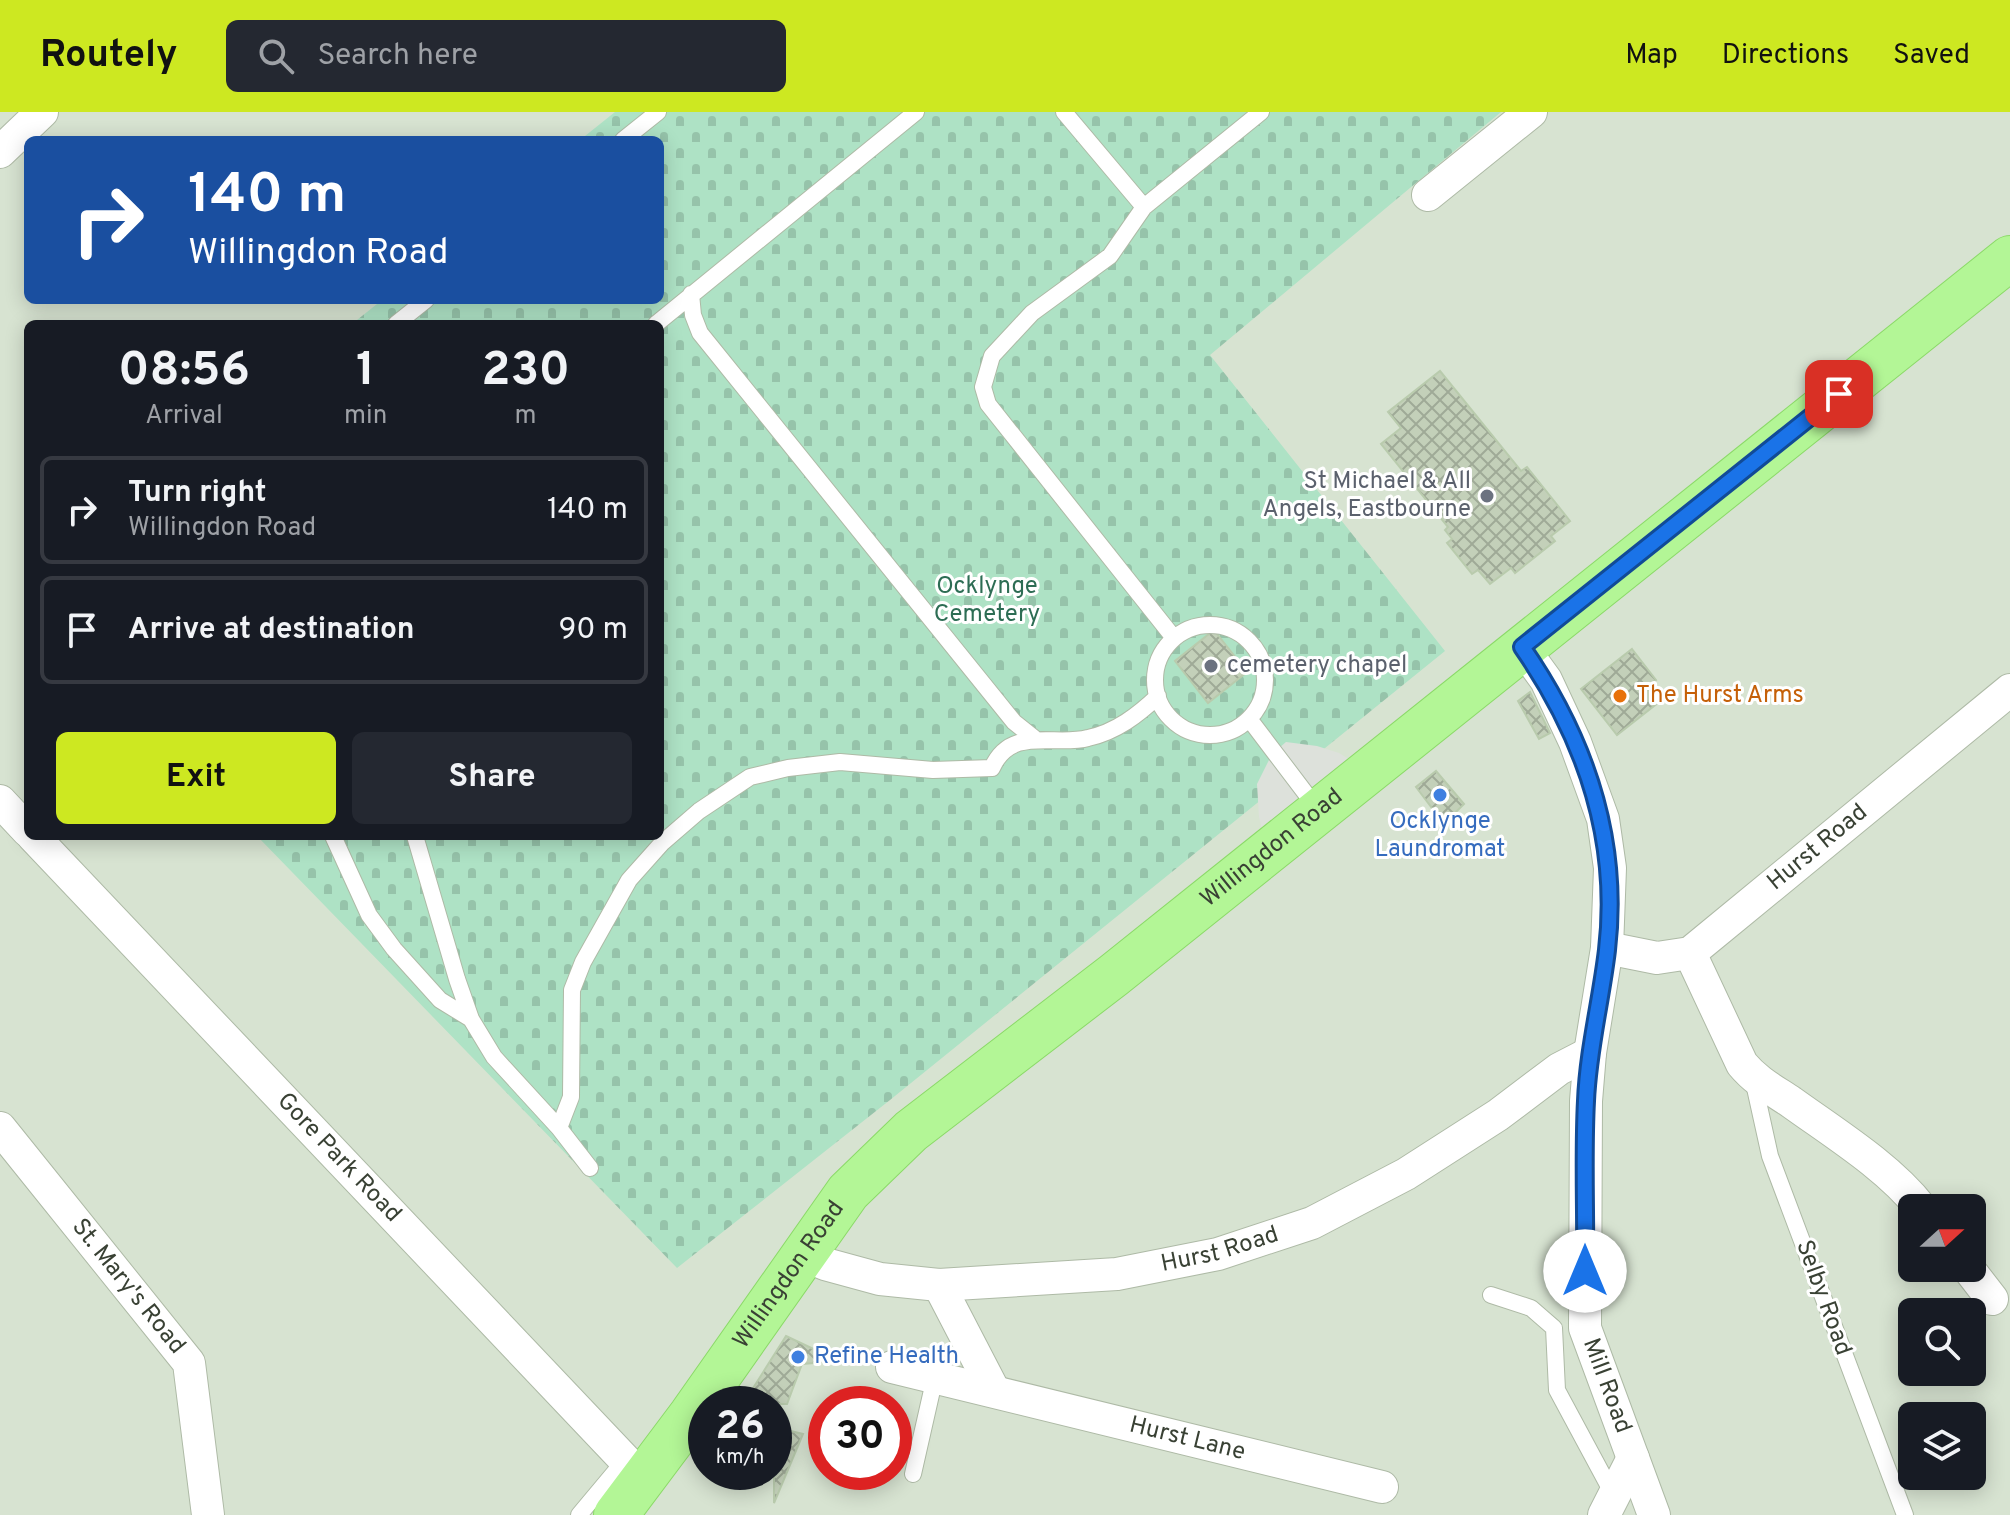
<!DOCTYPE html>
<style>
body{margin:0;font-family:Overpass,sans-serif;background:#242831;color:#f1f3f6;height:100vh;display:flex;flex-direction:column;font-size:30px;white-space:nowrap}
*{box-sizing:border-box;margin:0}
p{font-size:26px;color:#9ea1a6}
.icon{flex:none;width:44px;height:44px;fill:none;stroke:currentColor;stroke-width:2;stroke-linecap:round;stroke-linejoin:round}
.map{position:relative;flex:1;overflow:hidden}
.details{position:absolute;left:24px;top:208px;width:640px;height:520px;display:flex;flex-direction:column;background:#171b24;border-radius:12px;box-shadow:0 4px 20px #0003}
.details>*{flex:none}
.banner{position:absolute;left:24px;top:24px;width:640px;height:168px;border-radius:12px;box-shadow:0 4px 20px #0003;background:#1a4fa0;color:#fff;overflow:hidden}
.needle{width:52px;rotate:69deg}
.controls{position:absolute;left:1898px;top:1082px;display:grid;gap:16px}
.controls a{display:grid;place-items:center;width:88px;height:88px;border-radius:12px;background:#171b24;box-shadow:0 4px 20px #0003;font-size:40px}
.speed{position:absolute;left:688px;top:1274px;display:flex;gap:16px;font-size:40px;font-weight:700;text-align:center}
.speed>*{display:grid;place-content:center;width:104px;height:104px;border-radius:50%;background:#171b24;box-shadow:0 4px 20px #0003;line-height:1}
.speed small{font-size:20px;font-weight:400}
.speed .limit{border:12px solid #d22;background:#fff;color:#111}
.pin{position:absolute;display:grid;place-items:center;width:68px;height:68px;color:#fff;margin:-34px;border-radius:16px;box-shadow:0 4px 12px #0006}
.me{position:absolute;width:88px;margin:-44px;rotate:0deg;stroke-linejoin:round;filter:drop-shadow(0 0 6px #0008)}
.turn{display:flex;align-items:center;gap:28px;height:168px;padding:0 32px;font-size:36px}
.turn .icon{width:104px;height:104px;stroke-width:2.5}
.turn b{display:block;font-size:56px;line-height:68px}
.eta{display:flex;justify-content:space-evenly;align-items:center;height:136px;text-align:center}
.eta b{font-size:48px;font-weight:700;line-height:56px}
.primary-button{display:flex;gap:16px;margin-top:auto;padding:16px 32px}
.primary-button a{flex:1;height:92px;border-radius:12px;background:#cde821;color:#111;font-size:32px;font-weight:700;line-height:92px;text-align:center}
.primary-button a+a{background:#242831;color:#f1f3f6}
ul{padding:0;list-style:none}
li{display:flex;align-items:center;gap:24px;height:108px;margin:0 16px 12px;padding:0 16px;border:4px solid #363941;border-radius:12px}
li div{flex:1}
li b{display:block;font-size:30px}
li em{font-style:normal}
header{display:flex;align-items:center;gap:48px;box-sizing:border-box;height:112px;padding:0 40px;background:#cde821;color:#111}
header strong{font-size:38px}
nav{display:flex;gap:44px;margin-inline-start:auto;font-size:28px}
.search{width:560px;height:72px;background:#242831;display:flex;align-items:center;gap:20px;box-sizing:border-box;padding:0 28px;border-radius:12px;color:#9ea1a6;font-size:30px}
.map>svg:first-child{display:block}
.residential{fill:#d7e3d1;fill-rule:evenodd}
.cemetery{fill:url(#cemetery-stones)}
.parking{fill:#dde1db}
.building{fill:url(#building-cross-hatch);stroke:#b9cbad;stroke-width:2}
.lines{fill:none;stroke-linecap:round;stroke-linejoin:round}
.service-casing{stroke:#aebaa6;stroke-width:18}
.minor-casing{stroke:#aebaa6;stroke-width:34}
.primary-casing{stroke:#8bd968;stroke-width:46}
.service{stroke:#fff;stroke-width:16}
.minor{stroke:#fff;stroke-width:32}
.primary{stroke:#b3f696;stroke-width:44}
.route-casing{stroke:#114b97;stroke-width:20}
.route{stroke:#1a73e8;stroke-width:14}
.worship-dot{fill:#6b7280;stroke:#fff;stroke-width:3}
.food-dot{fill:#e8710a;stroke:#fff;stroke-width:3}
.shop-dot{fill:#3f7fe0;stroke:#fff;stroke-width:3}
.labels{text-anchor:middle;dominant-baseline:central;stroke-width:6;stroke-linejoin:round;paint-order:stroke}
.worship-label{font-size:24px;fill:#5b616d;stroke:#fff;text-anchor:end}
.park-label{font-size:24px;fill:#2d6d54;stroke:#fff}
.food-label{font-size:24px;fill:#c56008;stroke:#fff;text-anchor:start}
.shop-label{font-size:24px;fill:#366cbe;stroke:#fff}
.street-label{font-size:24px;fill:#394134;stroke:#fff}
</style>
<header>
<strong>Routely</strong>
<div class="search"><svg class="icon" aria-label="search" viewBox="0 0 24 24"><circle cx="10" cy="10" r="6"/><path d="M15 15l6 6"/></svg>Search here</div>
<nav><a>Map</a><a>Directions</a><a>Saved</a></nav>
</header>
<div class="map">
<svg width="2010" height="1403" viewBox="0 0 2010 1403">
<defs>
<pattern id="cemetery-stones" width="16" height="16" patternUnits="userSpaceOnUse" patternTransform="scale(2)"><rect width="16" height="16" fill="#aee2c5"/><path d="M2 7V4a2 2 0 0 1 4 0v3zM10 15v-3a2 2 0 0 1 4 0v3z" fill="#96c3aa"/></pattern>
<pattern id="building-cross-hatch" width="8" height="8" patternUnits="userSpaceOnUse" patternTransform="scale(2)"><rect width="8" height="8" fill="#c3d0b9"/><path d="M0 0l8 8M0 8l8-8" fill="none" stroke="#9faa97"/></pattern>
</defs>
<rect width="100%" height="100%" fill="#e7f0e3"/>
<!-- residential -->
<path class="residential" d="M 0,0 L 2010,0 L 2010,1403 L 0,1403 ZM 28,28 L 660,28 L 660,188 L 28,188 ZM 28,212 L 660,212 L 660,724 L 28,724 ZM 1912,1096 L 1972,1096 L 1972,1156 L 1912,1156 ZM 1912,1200 L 1972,1200 L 1972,1260 L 1912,1260 ZM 706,1292 L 774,1292 L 774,1360 L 706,1360 ZM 826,1292 L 894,1292 L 894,1360 L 826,1360 ZM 1912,1304 L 1972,1304 L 1972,1364 L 1912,1364 Z"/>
<!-- cemetery -->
<path class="cemetery" d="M 615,0 L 1501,0 L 1210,243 L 1445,539 L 890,988 L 677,1156 L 257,724 L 660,724 L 660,212 L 352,212 L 382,188 L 660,188 L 660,28 L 580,28 Z"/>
<!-- parking -->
<path class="parking" d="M 1286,630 L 1317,634 L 1339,641 L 1355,651 L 1264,727 L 1259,705 L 1257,672 L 1272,642 Z"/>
<!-- building -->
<path class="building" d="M 1440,259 L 1521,359 L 1527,355 L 1570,409 L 1551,424 L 1555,429 L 1515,461 L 1511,456 L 1490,472 L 1478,458 L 1472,462 L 1447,431 L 1452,427 L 1445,418 L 1448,415 L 1381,332 L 1401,316 L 1388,300 Z
M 1214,518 L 1247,560 L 1208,591 L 1175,549 Z
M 1632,537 L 1656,568 L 1647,575 L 1659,590 L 1617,623 L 1581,577 Z
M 1530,580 L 1550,621 L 1539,627 L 1518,589 Z
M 1436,659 L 1464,692 L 1444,712 L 1416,675 Z
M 786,1224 L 839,1249 L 802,1252 L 787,1292 L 743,1292 Z
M 774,1315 L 803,1322 L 774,1391 Z"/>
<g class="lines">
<defs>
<path id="service" d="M 1064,0 L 1144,95
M 623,28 L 658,0
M 691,182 L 693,203 L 700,221 L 1014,610 L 1034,626
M 396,212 L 426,188
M 656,212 L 916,0
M1155 568a55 55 0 1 1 110 0a55 55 0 1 1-110 0Z
M 1174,526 L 988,292 L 983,275 L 992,244 L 1032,201 L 1110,144 L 1144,95 L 1261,0
M 1250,608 L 1319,699
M 333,724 L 369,803 L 394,837 L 440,888 L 471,907
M 415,724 L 457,867 L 471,907 L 494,945 L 559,1016 L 590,1056
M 1753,967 L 1770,1044 L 1905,1403
M 559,1016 L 571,985 L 572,878 L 583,850 L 629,768 L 662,731 L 699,699 L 750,665 L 788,656 L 840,650 L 933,658 L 992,656 C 1011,613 1055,635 1088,626 C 1116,620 1138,603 1158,584
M 1491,1183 L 1531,1196 L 1554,1216 L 1557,1278 L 1614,1384
M 913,1362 L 935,1265
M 579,1403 L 625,1348"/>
<g id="minor">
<path d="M 0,40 L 42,0"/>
<path d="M 1428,83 L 1531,0"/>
<path id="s1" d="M 1522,535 L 1546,568 L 1575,630 L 1603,707 L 1610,756 L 1607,836 L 1590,941 L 1586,989 L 1585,1216 L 1654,1403"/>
<path d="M 0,689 L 28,719"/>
<path id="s2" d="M 33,724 L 643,1367"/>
<path id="s3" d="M 1607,836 L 1657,846 L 1690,841 L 2010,578"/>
<path d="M 1690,841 L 1742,952 C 1756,969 1773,978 1791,990 C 1834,1021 1889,1055 1921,1096"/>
<path id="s4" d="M 0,1016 L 189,1251 L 208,1403"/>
<path id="s5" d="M 803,1143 L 825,1152 L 880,1167 L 939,1173 L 1117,1162 L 1218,1142 L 1312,1111 L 1406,1062 L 1498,1003 L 1559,957 L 1590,941"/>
<path d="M 1968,1156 L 1992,1187"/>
<path d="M 939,1173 L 994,1279"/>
<path id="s6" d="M 892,1255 L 1382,1375"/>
<path d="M 1604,1403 L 1633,1346"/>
</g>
<g id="primary">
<path id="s7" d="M 616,1403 L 691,1303 L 848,1080 L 911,1019 L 1114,863 L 2010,146"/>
</g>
</defs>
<!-- service casing -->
<use href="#service" class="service-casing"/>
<!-- minor casing -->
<use href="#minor" class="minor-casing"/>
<!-- primary casing -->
<use href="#primary" class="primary-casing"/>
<!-- service -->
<use href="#service" class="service"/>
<!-- minor -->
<use href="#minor" class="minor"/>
<!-- primary -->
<use href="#primary" class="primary"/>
</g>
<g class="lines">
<defs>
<path id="route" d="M 1585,1159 C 1586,1103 1583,1045 1586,989 C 1588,938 1601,889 1607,838 C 1620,727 1585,626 1522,535 L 1839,282"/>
</defs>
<!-- route casing -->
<use href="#route" class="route-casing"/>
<!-- route -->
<use href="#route" class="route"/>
</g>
<!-- markers -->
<g class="worship-dot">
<circle cx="1487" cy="384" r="8"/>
<circle cx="1211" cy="554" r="8"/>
</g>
<circle class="food-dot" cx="1620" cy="584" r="8"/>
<g class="shop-dot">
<circle cx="1440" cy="683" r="8"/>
<circle cx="798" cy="1245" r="8"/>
</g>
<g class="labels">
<!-- worship labels -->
<g class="worship-label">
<text x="1471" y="370">St Michael &amp; All<tspan x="1471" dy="28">Angels, Eastbourne</tspan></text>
<text x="1227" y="554" text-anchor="start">cemetery chapel</text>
</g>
<!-- park labels -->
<g class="park-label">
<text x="987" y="475">Ocklynge<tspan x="987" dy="28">Cemetery</tspan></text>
</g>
<!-- food labels -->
<g class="food-label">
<text x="1636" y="584">The Hurst Arms</text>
</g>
<!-- shop labels -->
<g class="shop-label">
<text x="1440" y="710">Ocklynge<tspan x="1440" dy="28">Laundromat</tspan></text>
<text x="814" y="1245" text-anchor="start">Refine Health</text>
</g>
<!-- street labels -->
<g class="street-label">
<text stroke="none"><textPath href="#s7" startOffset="944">Willingdon Road</textPath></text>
<text stroke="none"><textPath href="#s3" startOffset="250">Hurst Road</textPath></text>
<text stroke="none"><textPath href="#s2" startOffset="444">Gore Park Road</textPath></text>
<text stroke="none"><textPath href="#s5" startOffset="424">Hurst Road</textPath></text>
<text stroke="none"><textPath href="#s7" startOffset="296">Willingdon Road</textPath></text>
<text stroke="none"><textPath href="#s4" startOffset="204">St. Mary's Road</textPath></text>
<text transform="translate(1823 1186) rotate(70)">Selby Road</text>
<text stroke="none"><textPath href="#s1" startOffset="764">Mill Road</textPath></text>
<text stroke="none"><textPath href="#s6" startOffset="304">Hurst Lane</textPath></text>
</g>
</g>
</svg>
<div class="controls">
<a><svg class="needle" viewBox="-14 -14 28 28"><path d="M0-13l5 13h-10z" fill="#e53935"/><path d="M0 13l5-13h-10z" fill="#9ea1a6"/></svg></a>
<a><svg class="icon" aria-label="search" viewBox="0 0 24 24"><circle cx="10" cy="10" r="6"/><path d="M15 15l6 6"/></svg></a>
<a><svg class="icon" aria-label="layers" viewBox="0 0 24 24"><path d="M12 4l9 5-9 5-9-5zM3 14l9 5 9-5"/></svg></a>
</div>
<div class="speed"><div>26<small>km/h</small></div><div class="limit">30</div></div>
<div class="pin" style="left:1839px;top:282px;background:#d93025"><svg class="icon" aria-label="arrive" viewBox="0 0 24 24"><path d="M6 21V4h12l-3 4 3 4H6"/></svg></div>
<svg class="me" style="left:1585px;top:1159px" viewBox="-20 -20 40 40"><circle r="19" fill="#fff"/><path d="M0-13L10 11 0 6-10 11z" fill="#1a73e8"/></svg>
<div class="banner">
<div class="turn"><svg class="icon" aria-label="right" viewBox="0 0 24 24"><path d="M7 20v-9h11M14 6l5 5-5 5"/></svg><div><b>140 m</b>Willingdon Road</div></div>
</div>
<section class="details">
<div class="eta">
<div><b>08:56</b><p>Arrival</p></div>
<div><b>1</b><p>min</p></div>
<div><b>230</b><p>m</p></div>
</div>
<ul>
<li><svg class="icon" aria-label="right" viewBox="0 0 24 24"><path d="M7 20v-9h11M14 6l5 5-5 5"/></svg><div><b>Turn right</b><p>Willingdon Road</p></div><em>140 m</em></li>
<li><svg class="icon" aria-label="arrive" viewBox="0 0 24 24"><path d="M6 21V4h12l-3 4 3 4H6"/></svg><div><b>Arrive at destination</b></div><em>90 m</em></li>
</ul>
<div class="primary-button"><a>Exit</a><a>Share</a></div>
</section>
</div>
